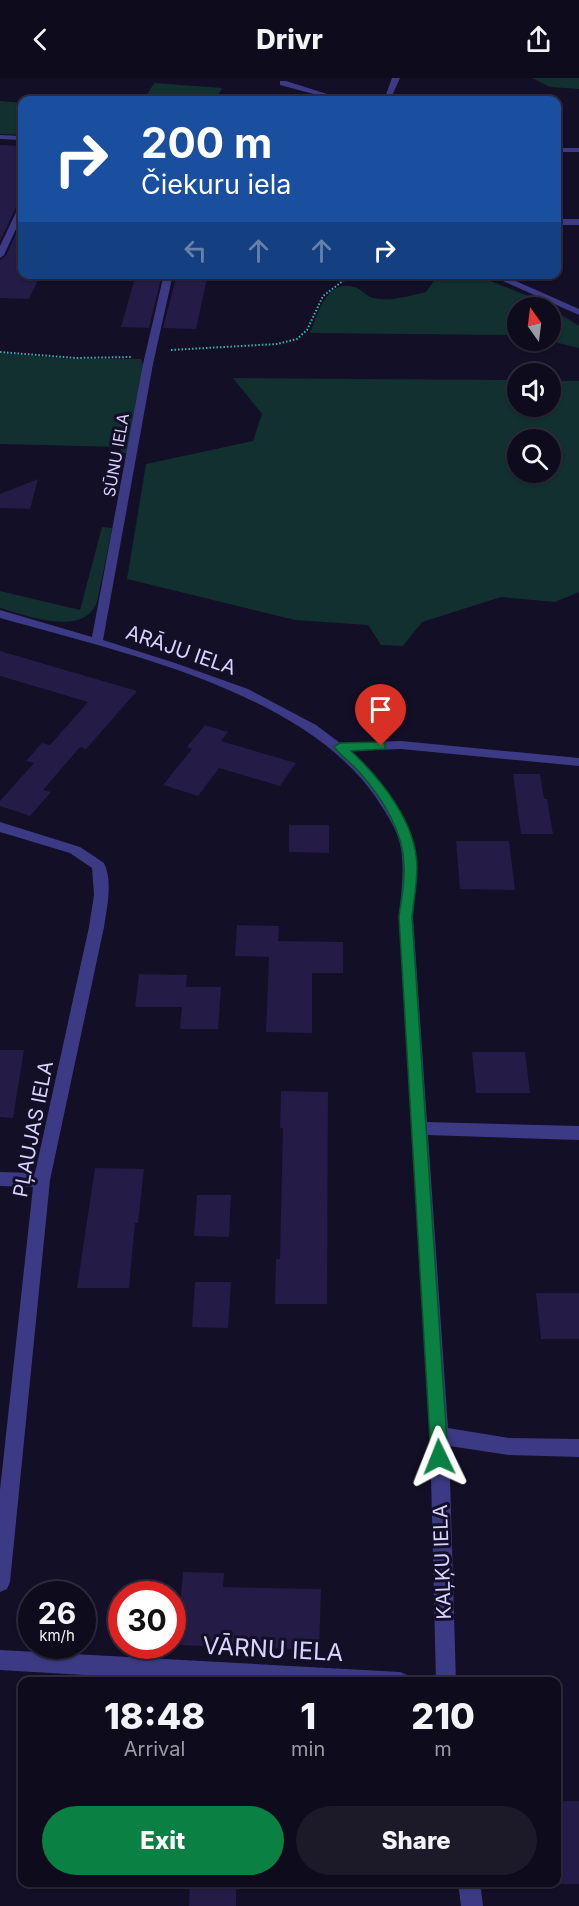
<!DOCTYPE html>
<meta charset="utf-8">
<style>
body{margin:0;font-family:Inter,sans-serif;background:#1c1929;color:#f1f3f6;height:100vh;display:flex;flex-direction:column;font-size:22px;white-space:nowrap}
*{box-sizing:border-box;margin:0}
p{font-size:20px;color:#9b9ba3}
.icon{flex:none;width:33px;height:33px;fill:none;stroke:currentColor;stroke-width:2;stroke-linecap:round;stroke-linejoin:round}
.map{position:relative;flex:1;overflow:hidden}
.side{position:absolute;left:18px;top:1599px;width:543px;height:210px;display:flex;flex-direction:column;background:#0e0b1c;border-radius:12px;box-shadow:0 2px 4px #0004,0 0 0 2px #2e2b3b}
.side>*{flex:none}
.hud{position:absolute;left:18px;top:18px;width:543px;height:183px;border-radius:12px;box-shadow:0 2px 4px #0004,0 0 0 2px #2e2b3b;background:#1a4fa0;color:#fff;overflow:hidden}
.needle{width:39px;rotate:346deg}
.fabs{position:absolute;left:507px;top:219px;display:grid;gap:12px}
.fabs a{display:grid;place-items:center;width:54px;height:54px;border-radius:50%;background:#0e0b1c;box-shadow:0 2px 4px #0004,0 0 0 2px #2e2b3b;font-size:30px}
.speed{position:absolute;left:18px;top:1503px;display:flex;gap:12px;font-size:30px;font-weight:700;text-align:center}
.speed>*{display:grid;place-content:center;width:78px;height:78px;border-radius:50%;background:#0e0b1c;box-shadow:0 2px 4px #0004,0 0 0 2px #2e2b3b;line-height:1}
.speed small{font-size:15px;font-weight:400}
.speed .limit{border:9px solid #d22;background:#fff;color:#111}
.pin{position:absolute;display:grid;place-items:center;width:51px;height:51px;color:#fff;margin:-62px -26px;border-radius:50% 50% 50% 0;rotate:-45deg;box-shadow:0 0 6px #0007}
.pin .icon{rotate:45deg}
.me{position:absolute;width:66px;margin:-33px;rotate:358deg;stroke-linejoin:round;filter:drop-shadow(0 0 4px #0008)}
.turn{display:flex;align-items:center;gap:21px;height:126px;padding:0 24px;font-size:27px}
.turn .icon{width:78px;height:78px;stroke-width:2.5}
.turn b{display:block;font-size:42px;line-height:51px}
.lanes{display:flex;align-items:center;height:57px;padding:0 24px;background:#0003;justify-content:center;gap:30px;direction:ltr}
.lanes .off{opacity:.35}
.eta{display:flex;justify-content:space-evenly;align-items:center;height:102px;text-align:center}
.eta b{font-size:36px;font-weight:800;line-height:42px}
.action{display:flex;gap:12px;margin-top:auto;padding:12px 24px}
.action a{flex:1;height:69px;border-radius:36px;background:#0b8043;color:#fff;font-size:24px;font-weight:800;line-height:69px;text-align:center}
.action a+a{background:#1c1929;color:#f1f3f6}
header{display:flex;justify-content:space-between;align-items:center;height:78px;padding:0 24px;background:#0e0b1c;font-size:27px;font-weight:800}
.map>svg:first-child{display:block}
.green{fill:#12302f;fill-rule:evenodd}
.building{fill:#241b47}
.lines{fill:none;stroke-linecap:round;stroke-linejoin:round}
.path{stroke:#2fb8b0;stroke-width:2;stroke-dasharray:1.5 2;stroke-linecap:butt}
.minor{fill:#3d3a85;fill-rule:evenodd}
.route{fill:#0b8043;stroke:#07532c;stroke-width:1.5}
.labels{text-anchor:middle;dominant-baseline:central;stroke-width:6;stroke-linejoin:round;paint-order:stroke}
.far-street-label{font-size:16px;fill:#d9d4ff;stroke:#130f26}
.street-label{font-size:20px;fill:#d9d4ff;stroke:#130f26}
.near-street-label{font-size:24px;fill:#d9d4ff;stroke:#130f26}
</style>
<header><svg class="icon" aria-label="back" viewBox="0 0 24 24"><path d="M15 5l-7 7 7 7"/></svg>Drivr<svg class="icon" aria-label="share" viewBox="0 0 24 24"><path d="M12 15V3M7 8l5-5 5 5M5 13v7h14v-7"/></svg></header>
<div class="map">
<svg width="579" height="1828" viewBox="0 0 579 1828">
<rect width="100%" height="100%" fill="#130f26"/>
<!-- green -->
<path class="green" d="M 532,0 L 579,0 L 579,11 L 550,9 Z
M 154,5 L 222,10 L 215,22 L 144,22 Z
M 0,23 L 22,25 L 22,57 L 0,56 Z
M 477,198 L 536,221 L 550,229 L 518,230 L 517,257 L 310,255 C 318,236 326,201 354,209 C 360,210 364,216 370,219 C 387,225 409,218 426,214 L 435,201 Z
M 551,230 L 579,248 L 579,270 L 550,263 Z
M 0,275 L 70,281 L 141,281 L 143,288 L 127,375 L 120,375 L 121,369 L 0,366 Z
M 233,300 L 517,302 L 518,328 L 550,328 L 551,303 L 579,303 L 579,514 L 555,524 L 501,519 L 422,544 L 403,568 L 381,567 L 368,547 L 295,542 L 127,501 L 146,386 L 253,363 L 262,336 ZM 518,362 L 550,362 L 550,394 L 518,394 Z
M 102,449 L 112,450 L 111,456 L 97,524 C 84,560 25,537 0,530 L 0,513 L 80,532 Z"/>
<!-- building -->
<path class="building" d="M 0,67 L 22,68 L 22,126 L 17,127 L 0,163 Z
M 22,142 L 22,196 L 41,196 L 29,221 L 0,220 L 0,182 L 6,178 Z
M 177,196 L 208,196 L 196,251 L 163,250 Z
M 135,200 L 161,201 L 149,250 L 121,249 Z
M 38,401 L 30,431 L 0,430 L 0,416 Z
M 0,573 L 137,613 L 86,671 L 80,669 L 43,712 L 51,714 L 30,738 L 0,728 L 0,723 L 34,685 L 26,683 L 42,665 L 50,667 L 88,624 L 0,598 Z
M 205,647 L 228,654 L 221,663 L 296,685 L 280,708 L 219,690 L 198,718 L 163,707 L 192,671 L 187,669 Z
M 513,696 L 540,696 L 544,721 L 547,721 L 553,756 L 521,756 Z
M 289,747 L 329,747 L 329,775 L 289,774 Z
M 456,763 L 509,763 L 515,812 L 460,811 Z
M 237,847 L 279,848 L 278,863 L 343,864 L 343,895 L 312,895 L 312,955 L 266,954 L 269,879 L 235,878 Z
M 139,896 L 187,897 L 186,909 L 221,909 L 218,951 L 180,951 L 182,929 L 135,929 Z
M 0,972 L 24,972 L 13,1040 L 0,1039 Z
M 472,974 L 525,974 L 530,1015 L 476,1015 Z
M 281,1013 L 328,1014 L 327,1226 L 275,1226 L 276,1181 L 280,1181 L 283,1050 L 280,1050 Z
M 95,1090 L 144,1091 L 138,1145 L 135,1145 L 129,1210 L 77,1210 Z
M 197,1117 L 231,1117 L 229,1159 L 194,1158 Z
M 195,1204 L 231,1204 L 228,1250 L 192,1249 Z
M 536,1215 L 579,1215 L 579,1261 L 541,1261 Z
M 183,1494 L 224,1495 L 223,1509 L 321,1511 L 319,1572 L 177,1567 Z
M 556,1723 L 579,1723 L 579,1806 L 556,1806 Z
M 190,1804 L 236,1804 L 236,1828 L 189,1828 Z"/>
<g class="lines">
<!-- path -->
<path class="path" d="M 171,272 L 277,266 L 297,261 L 307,252 L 323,218 L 352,196
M 0,274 L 76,280 L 131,279"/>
<!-- minor -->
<path class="minor" d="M 392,0 L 400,0 L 390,22 L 384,22 Z
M 280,3 L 286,3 L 346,22 L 336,22 L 280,7 Z
M 0,57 L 22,58 L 22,62 L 0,61 Z
M 556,70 L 579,70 L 579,74 L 556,74 Z
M 19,128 L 22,128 L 22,138 L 4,177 L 0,180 L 0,168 Z
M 556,141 L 579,141 L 579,147 L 556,147 Z
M 164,196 L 173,196 L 153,286 L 103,562 L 175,585 L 248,611 L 316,647 L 340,665 L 401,663 L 579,680 L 579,688 L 401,671 L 350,673 L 373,696 L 395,727 L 407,748 L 414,767 L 416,794 L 413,839 L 427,1044 L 579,1048 L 579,1062 L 428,1057 L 448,1350 L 509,1360 L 579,1361 L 579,1379 L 509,1377 L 449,1368 L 456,1604 L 436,1604 L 430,1357 L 399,839 C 401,814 406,787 399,762 C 394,746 384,732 375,718 C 300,612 120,574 0,540 L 0,532 L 92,559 L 143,286 Z
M 487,196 L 500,196 L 579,231 L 579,237 Z
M 0,744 L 80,769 L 104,785 C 113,803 107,829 104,849 L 50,1102 L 10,1504 L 7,1511 L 0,1514 L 0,1412 L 33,1109 L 0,1108 L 0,1094 L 35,1095 L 89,849 L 94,817 L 92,790 L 70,775 L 0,754 Z
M 0,1572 L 400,1594 L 407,1597 L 410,1604 L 202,1604 L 0,1592 Z
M 458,1804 L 480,1804 L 483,1828 L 461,1828 Z"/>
</g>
<!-- route -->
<path class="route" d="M 381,664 L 385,665 L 385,671 L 351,673 C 381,701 416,744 417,788 C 417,805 414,823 412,839 L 448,1379 L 445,1385 L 439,1388 L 433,1385 L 431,1379 L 399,839 C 401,823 405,805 404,788 C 404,754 382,720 361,696 C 353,686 342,679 334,669 L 340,665 Z"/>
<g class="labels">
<!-- far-street labels -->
<g class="far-street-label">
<text transform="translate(116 377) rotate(-80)">SŪNU IELA</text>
</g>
<!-- street labels -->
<g class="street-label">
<text transform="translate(181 572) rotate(19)">ARĀJU IELA</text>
<text transform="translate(33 1051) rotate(-79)">PĻAUJAS IELA</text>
<text transform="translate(442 1484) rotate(-92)">KAĻĶU IELA</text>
</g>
<!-- near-street labels -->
<g class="near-street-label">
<text transform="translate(273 1571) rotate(3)">VĀRNU IELA</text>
</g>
</g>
</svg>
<div class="fabs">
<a><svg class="needle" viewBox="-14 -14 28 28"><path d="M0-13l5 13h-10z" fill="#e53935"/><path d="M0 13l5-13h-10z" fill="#9b9ba3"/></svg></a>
<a><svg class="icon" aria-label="sound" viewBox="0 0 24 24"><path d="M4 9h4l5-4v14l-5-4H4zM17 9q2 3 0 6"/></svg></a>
<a><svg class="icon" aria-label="search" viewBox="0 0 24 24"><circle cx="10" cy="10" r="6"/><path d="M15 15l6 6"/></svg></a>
</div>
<div class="speed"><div>26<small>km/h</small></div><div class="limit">30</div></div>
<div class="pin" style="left:381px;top:668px;background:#d93025"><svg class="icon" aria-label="arrive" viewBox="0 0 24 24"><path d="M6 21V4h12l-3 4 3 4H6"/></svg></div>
<svg class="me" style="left:439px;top:1379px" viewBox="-20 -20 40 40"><path d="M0-17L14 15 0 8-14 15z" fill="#0b8043" stroke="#fff" stroke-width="4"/></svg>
<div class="hud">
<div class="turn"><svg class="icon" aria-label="right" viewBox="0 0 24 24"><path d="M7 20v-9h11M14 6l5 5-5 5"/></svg><div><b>200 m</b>Čiekuru iela</div></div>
<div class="lanes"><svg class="icon off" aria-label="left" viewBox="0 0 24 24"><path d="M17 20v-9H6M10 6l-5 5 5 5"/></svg><svg class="icon off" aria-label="ahead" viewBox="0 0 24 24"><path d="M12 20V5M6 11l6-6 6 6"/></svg><svg class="icon off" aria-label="ahead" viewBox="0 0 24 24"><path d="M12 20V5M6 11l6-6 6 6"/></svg><svg class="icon" aria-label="right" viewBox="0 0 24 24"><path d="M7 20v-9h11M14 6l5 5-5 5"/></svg></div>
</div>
<section class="side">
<div class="eta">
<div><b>18:48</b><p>Arrival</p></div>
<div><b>1</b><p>min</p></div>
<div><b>210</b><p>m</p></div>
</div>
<div class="action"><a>Exit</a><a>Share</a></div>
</section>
</div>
